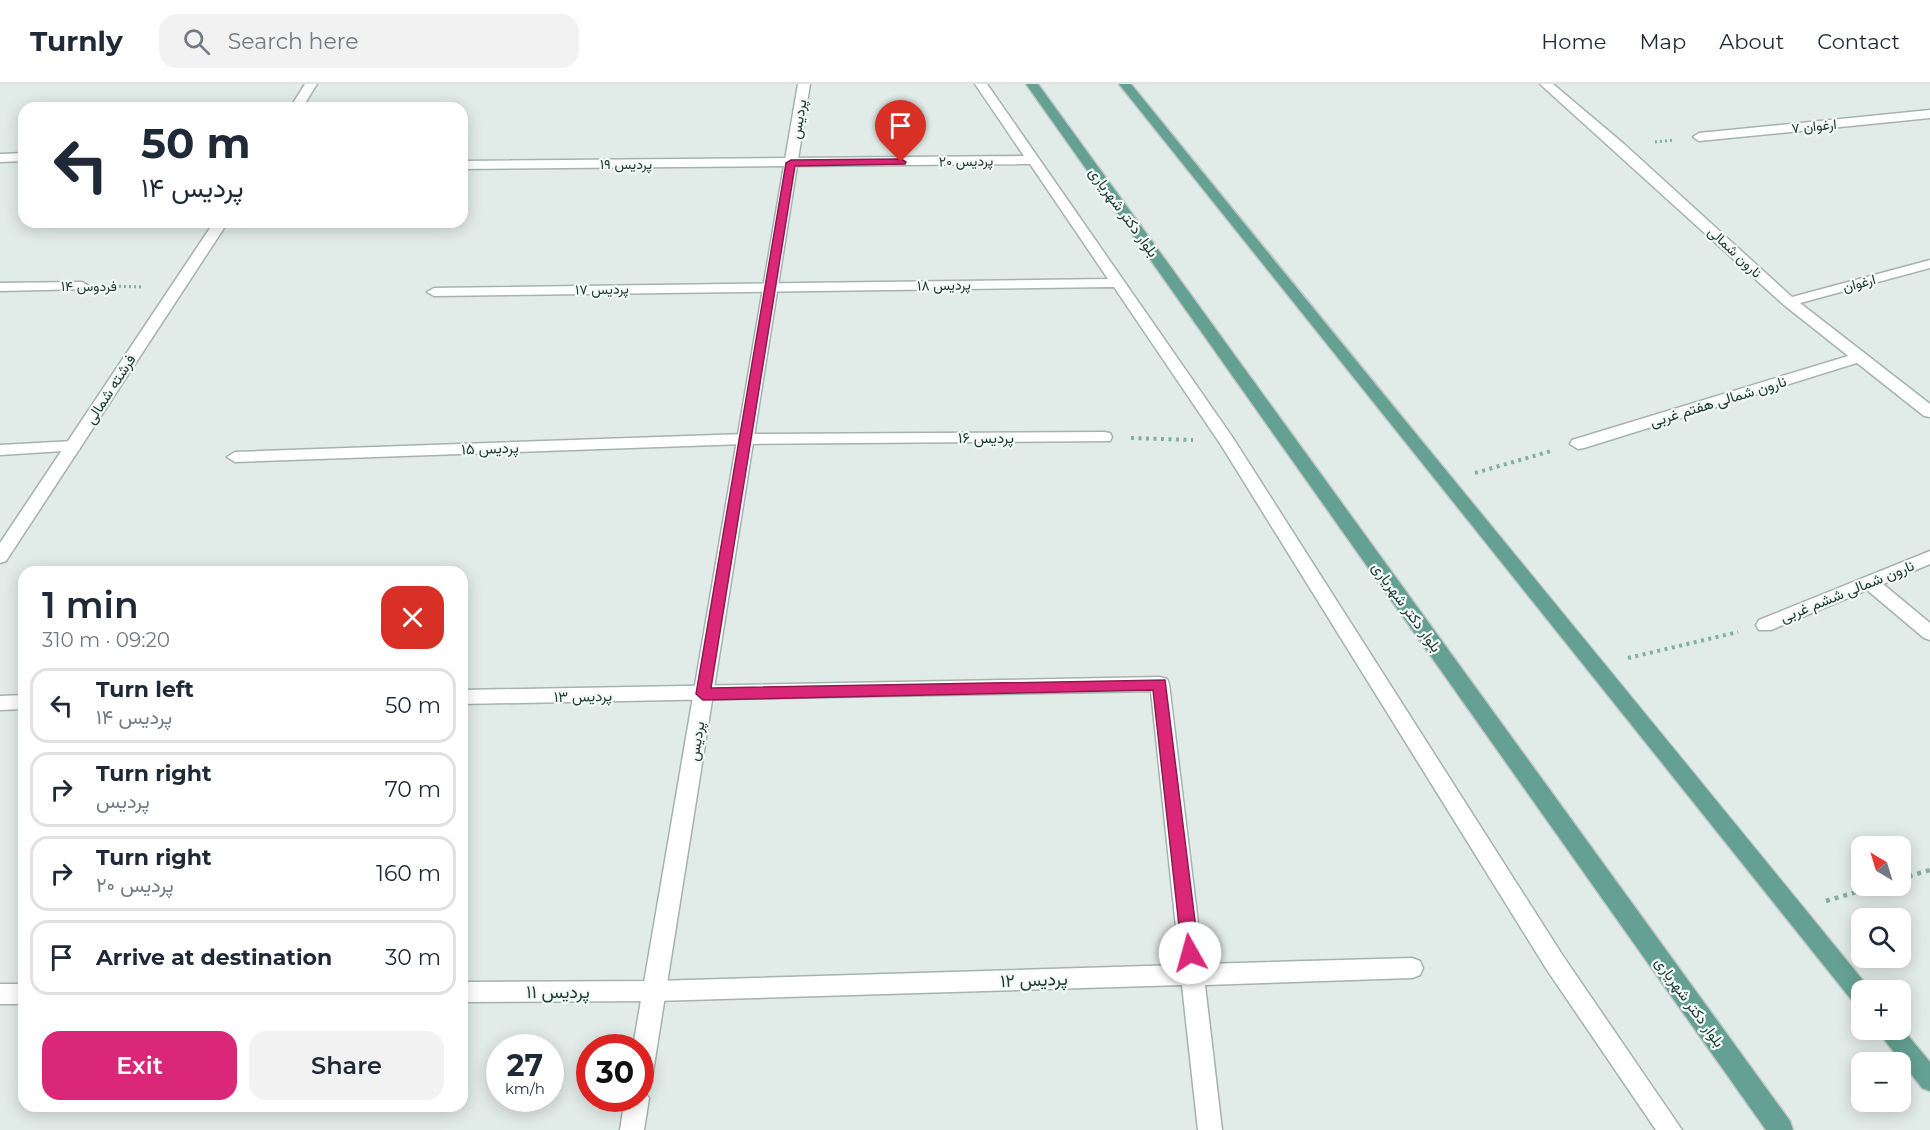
<!DOCTYPE html>
<meta charset="utf-8">
<style>
body{margin:0;font-family:Montserrat,Vazirmatn,sans-serif;background:#f2f2f3;color:#1f2937;height:100vh;display:flex;flex-direction:column;font-size:22px;white-space:nowrap}
*{box-sizing:border-box;margin:0}
p{font-size:20px;color:#747a83}
.icon{flex:none;width:33px;height:33px;fill:none;stroke:currentColor;stroke-width:2;stroke-linecap:round;stroke-linejoin:round}
.map{position:relative;flex:1;overflow:hidden}
.sheet{position:absolute;left:18px;top:482px;width:450px;height:546px;display:flex;flex-direction:column;background:#fff;border-radius:18px;box-shadow:0 3px 15px #0003}
.sheet>*{flex:none}
.hud{position:absolute;left:18px;top:18px;width:450px;height:126px;border-radius:18px;box-shadow:0 3px 15px #0003;background:#fff;color:#1f2937;overflow:hidden}
.needle{width:39px;rotate:322deg}
.tools{position:absolute;left:1851px;top:752px;display:grid;gap:12px}
.tools a{display:grid;place-items:center;width:60px;height:60px;border-radius:12px;background:#fff;box-shadow:0 3px 15px #0003;font-size:30px}
.speed{position:absolute;left:486px;top:950px;display:flex;gap:12px;font-size:30px;font-weight:700;text-align:center}
.speed>*{display:grid;place-content:center;width:78px;height:78px;border-radius:50%;background:#fff;box-shadow:0 3px 15px #0003;line-height:1}
.speed small{font-size:15px;font-weight:400}
.speed .limit{border:9px solid #d22;background:#fff;color:#111}
.pin{position:absolute;display:grid;place-items:center;width:51px;height:51px;color:#fff;margin:-62px -26px;border-radius:50% 50% 50% 0;rotate:-45deg;box-shadow:0 0 6px #0007}
.pin .icon{rotate:45deg}
.me{position:absolute;width:66px;margin:-33px;rotate:353deg;stroke-linejoin:round;filter:drop-shadow(0 0 4px #0008)}
.turn{display:flex;align-items:center;gap:21px;height:126px;padding:0 24px;font-size:27px}
.turn .icon{width:78px;height:78px;stroke-width:2.5}
.turn b{display:block;font-size:42px;line-height:51px}
.round{display:grid;place-items:center;flex:none;width:63px;height:63px;border-radius:18px;background:#f2f2f3}
.summary{display:flex;align-items:center;justify-content:space-between;height:102px;padding:0 24px}
h1{font-size:36px;font-weight:600;line-height:45px}
.cta{display:flex;gap:12px;margin-top:auto;padding:12px 24px}
.cta a{flex:1;height:69px;border-radius:18px;background:#db2777;color:#fff;font-size:24px;font-weight:600;line-height:69px;text-align:center}
.cta a+a{background:#f2f2f3;color:#1f2937}
ul{padding:0;list-style:none}
li{display:flex;align-items:center;gap:18px;height:75px;margin:0 12px 9px;padding:0 12px;border:3px solid #e0e1e3;border-radius:18px}
li div{flex:1}
li b{display:block;font-size:22px}
li em{font-style:normal}
header{display:flex;align-items:center;gap:36px;box-sizing:border-box;height:84px;padding:0 30px;background:#fff;border-bottom:2px solid #e0e1e3}
header strong{font-size:28px}
nav{display:flex;gap:33px;margin-inline-start:auto;font-size:21px}
.search{width:420px;height:54px;background:#f2f2f3;display:flex;align-items:center;gap:15px;box-sizing:border-box;padding:0 21px;border-radius:18px;color:#747a83;font-size:22px}
.map>svg:first-child{display:block}
.lines{fill:none;stroke-linecap:round;stroke-linejoin:round}
.minor-casing{stroke:#a4b3ae;stroke-width:3}
.tertiary-casing{stroke:#a4b3ae;stroke-width:3}
.primary-casing{stroke:#c1c8c6;stroke-width:3}
.path-far2{stroke:#81afa1;stroke-width:3;stroke-dasharray:2 3;stroke-linecap:butt}
.path-far1{stroke:#81afa1;stroke-width:4;stroke-dasharray:3 4.5;stroke-linecap:butt}
.path{stroke:#81afa1;stroke-width:4.5;stroke-dasharray:4 5;stroke-linecap:butt}
.minor{fill:#fff;fill-rule:evenodd}
.tertiary{fill:#fff;fill-rule:evenodd}
.primary{fill:#65a192;fill-rule:evenodd}
.route{fill:#db2777;stroke:#8e194d;stroke-width:1.5}
.labels{text-anchor:middle;dominant-baseline:central;stroke-width:4.5;stroke-linejoin:round;paint-order:stroke}
.far-street-label{font-size:14px;fill:#213c35;stroke:#f1f8f5}
.street-label{font-size:15px;fill:#213c35;stroke:#f1f8f5}
.near-street-label{font-size:18px;fill:#213c35;stroke:#f1f8f5}
</style>
<header>
<strong>Turnly</strong>
<div class="search"><svg class="icon" aria-label="search" viewBox="0 0 24 24"><circle cx="10" cy="10" r="6"/><path d="M15 15l6 6"/></svg>Search here</div>
<nav><a>Home</a><a>Map</a><a>About</a><a>Contact</a></nav>
</header>
<div class="map">
<svg width="1930" height="1046" viewBox="0 0 1930 1046">
<rect width="100%" height="100%" fill="#e1ebe7"/>
<g class="lines">
<defs>
<path id="minor" d="M 975,0 L 987,0 L 1233,354 L 1563,872 L 1682,1046 L 1656,1046 L 1547,886 L 1221,361 L 1114,203 L 434,212 L 427,208 L 434,204 L 1108,195 L 1030,80 L 462,85 L 462,77 L 1024,72 Z
M 1930,26 L 1930,34 L 1699,57 L 1693,53 L 1699,49 Z
M 24,69 L 24,77 L 0,78 L 0,70 Z
M 82,198 L 89,202 L 87,205 L 0,207 L 0,199 Z
M 1858,269 L 1863,271 L 1865,274 L 1863,277 L 1584,364 L 1578,365 L 1570,360 L 1572,356 Z
M 1104,348 L 1110,349 L 1112,353 L 1110,357 L 745,360 L 235,378 L 227,373 L 235,368 L 745,350 Z
M 73,357 L 79,358 L 81,362 L 79,366 L 0,371 L 0,361 Z
M 1930,467 L 1930,480 L 1883,500 L 1930,539 L 1930,556 L 1924,554 L 1867,506 L 1771,546 L 1759,546 L 1756,541 L 1759,536 Z
M 1160,593 L 1167,595 L 1169,600 L 1203,880 L 1412,874 L 1420,877 L 1423,884 L 1420,891 L 1412,894 L 1205,901 L 1222,1046 L 1198,1046 L 1182,901 L 655,917 L 462,918 L 462,898 L 655,897 L 1180,881 L 1151,607 L 462,620 L 462,606 Z
M 24,611 L 24,625 L 0,626 L 0,612 Z
M 0,900 L 24,900 L 24,920 L 0,920 Z"/>
<path id="tertiary" d="M 305,0 L 317,0 L 302,24 L 290,24 Z
M 798,0 L 810,0 L 652,994 L 648,1002 L 642,1004 L 649,1014 L 644,1046 L 620,1046 L 625,1014 L 640,1014 L 640,963 L 633,963 Z
M 1540,0 L 1553,0 L 1624,60 L 1792,213 L 1930,176 L 1930,184 L 1800,219 L 1930,320 L 1930,333 L 1924,332 L 1784,221 Z
M 214,138 L 228,138 L 6,477 L 0,479 L 0,459 Z"/>
<path id="primary" d="M 1026,0 L 1038,0 L 1790,1037 L 1793,1046 L 1766,1046 Z
M 1119,0 L 1131,0 C 1376,303 1624,602 1870,905 L 1862,906 L 1862,922 L 1854,919 Z
M 1900,942 L 1930,978 L 1930,1007 L 1922,1004 L 1876,945 L 1900,945 Z"/>
</defs>
<!-- minor casing -->
<use href="#minor" class="minor-casing"/>
<!-- tertiary casing -->
<use href="#tertiary" class="tertiary-casing"/>
<!-- primary casing -->
<use href="#primary" class="primary-casing"/>
<!-- path-far2 -->
<path class="path-far2" d="M 1655,58 L 1674,56
M 109,202 L 144,203"/>
<!-- path-far1 -->
<path class="path-far1" d="M 1131,354 L 1193,356
M 1475,389 L 1551,367
M 1628,574 L 1738,548"/>
<!-- path -->
<path class="path" d="M 1900,795 L 1930,786
M 1826,817 L 1880,801"/>
<!-- minor -->
<use href="#minor" class="minor"/>
<!-- tertiary -->
<use href="#tertiary" class="tertiary"/>
<!-- primary -->
<use href="#primary" class="primary"/>
</g>
<!-- route -->
<path class="route" d="M 901,75 L 906,78 L 905,80 L 795,82 L 711,604 L 1165,596 L 1199,869 L 1196,874 L 1190,876 L 1184,874 L 1182,869 L 1153,606 L 703,616 L 696,610 L 786,79 L 791,76 Z"/>
<g class="labels">
<!-- far-street labels -->
<g class="far-street-label">
<text transform="translate(1814 42) rotate(-6)">ارغوان ۷</text>
<text transform="translate(966 77) rotate(-1)">۲۰ پردیس</text>
<text x="626" y="80">پردیس ۱۹</text>
<text transform="translate(1735 168) rotate(43)">نارون شمالی</text>
<text transform="translate(1859 199) rotate(-15)">ارغوان</text>
<text transform="translate(944 201) rotate(-1)">۱۸ پردیس</text>
<text x="89" y="202">فردوس ۱۴</text>
<text transform="translate(602 205) rotate(-1)">پردیس ۱۷</text>
</g>
<!-- street labels -->
<g class="street-label">
<text transform="translate(798 35) rotate(-81)">پردیس</text>
<text transform="translate(1124 128) rotate(54)">بلوار دکتر شهریاری</text>
<text transform="translate(110 305) rotate(-57)">فرشته شمالی</text>
<text transform="translate(1718 317) rotate(-17)">نارون شمالی هفتم غربی</text>
<text x="986" y="353">۱۶ پردیس</text>
<text transform="translate(490 364) rotate(-2)">پردیس ۱۵</text>
<text transform="translate(1847 507) rotate(-22)">نارون شمالی ششم غربی</text>
<text transform="translate(1407 523) rotate(54)">بلوار دکتر شهریاری</text>
<text transform="translate(583 612) rotate(-1)">پردیس ۱۳</text>
<text transform="translate(696 657) rotate(-81)">پردیس</text>
<text transform="translate(1690 918) rotate(54)">بلوار دکتر شهریاری</text>
</g>
<!-- near-street labels -->
<g class="near-street-label">
<text transform="translate(1034 896) rotate(-2)">۱۲ پردیس</text>
<text x="558" y="908">پردیس ۱۱</text>
</g>
</g>
</svg>
<div class="tools">
<a><svg class="needle" viewBox="-14 -14 28 28"><path d="M0-13l5 13h-10z" fill="#e53935"/><path d="M0 13l5-13h-10z" fill="#747a83"/></svg></a>
<a><svg class="icon" aria-label="search" viewBox="0 0 24 24"><circle cx="10" cy="10" r="6"/><path d="M15 15l6 6"/></svg></a>
<a>+</a>
<a>−</a>
</div>
<div class="speed"><div>27<small>km/h</small></div><div class="limit">30</div></div>
<div class="pin" style="left:901px;top:78px;background:#d93025"><svg class="icon" aria-label="arrive" viewBox="0 0 24 24"><path d="M6 21V4h12l-3 4 3 4H6"/></svg></div>
<svg class="me" style="left:1190px;top:869px" viewBox="-20 -20 40 40"><circle r="19" fill="#fff"/><path d="M0-13L10 11 0 6-10 11z" fill="#db2777"/></svg>
<div class="hud">
<div class="turn"><svg class="icon" aria-label="left" viewBox="0 0 24 24"><path d="M17 20v-9H6M10 6l-5 5 5 5"/></svg><div><b>50 m</b>۱۴ پردیس</div></div>
</div>
<section class="sheet">
<div class="summary"><div><h1>1 min</h1><p>310 m · 09:20</p></div><a class="round" style="background:#d93025;color:#fff"><svg class="icon" aria-label="close" viewBox="0 0 24 24"><path d="M6 6l12 12M18 6L6 18"/></svg></a></div>
<ul>
<li><svg class="icon" aria-label="left" viewBox="0 0 24 24"><path d="M17 20v-9H6M10 6l-5 5 5 5"/></svg><div><b>Turn left</b><p>۱۴ پردیس</p></div><em>50 m</em></li>
<li><svg class="icon" aria-label="right" viewBox="0 0 24 24"><path d="M7 20v-9h11M14 6l5 5-5 5"/></svg><div><b>Turn right</b><p>پردیس</p></div><em>70 m</em></li>
<li><svg class="icon" aria-label="right" viewBox="0 0 24 24"><path d="M7 20v-9h11M14 6l5 5-5 5"/></svg><div><b>Turn right</b><p>۲۰ پردیس</p></div><em>160 m</em></li>
<li><svg class="icon" aria-label="arrive" viewBox="0 0 24 24"><path d="M6 21V4h12l-3 4 3 4H6"/></svg><div><b>Arrive at destination</b></div><em>30 m</em></li>
</ul>
<div class="cta"><a>Exit</a><a>Share</a></div>
</section>
</div>
